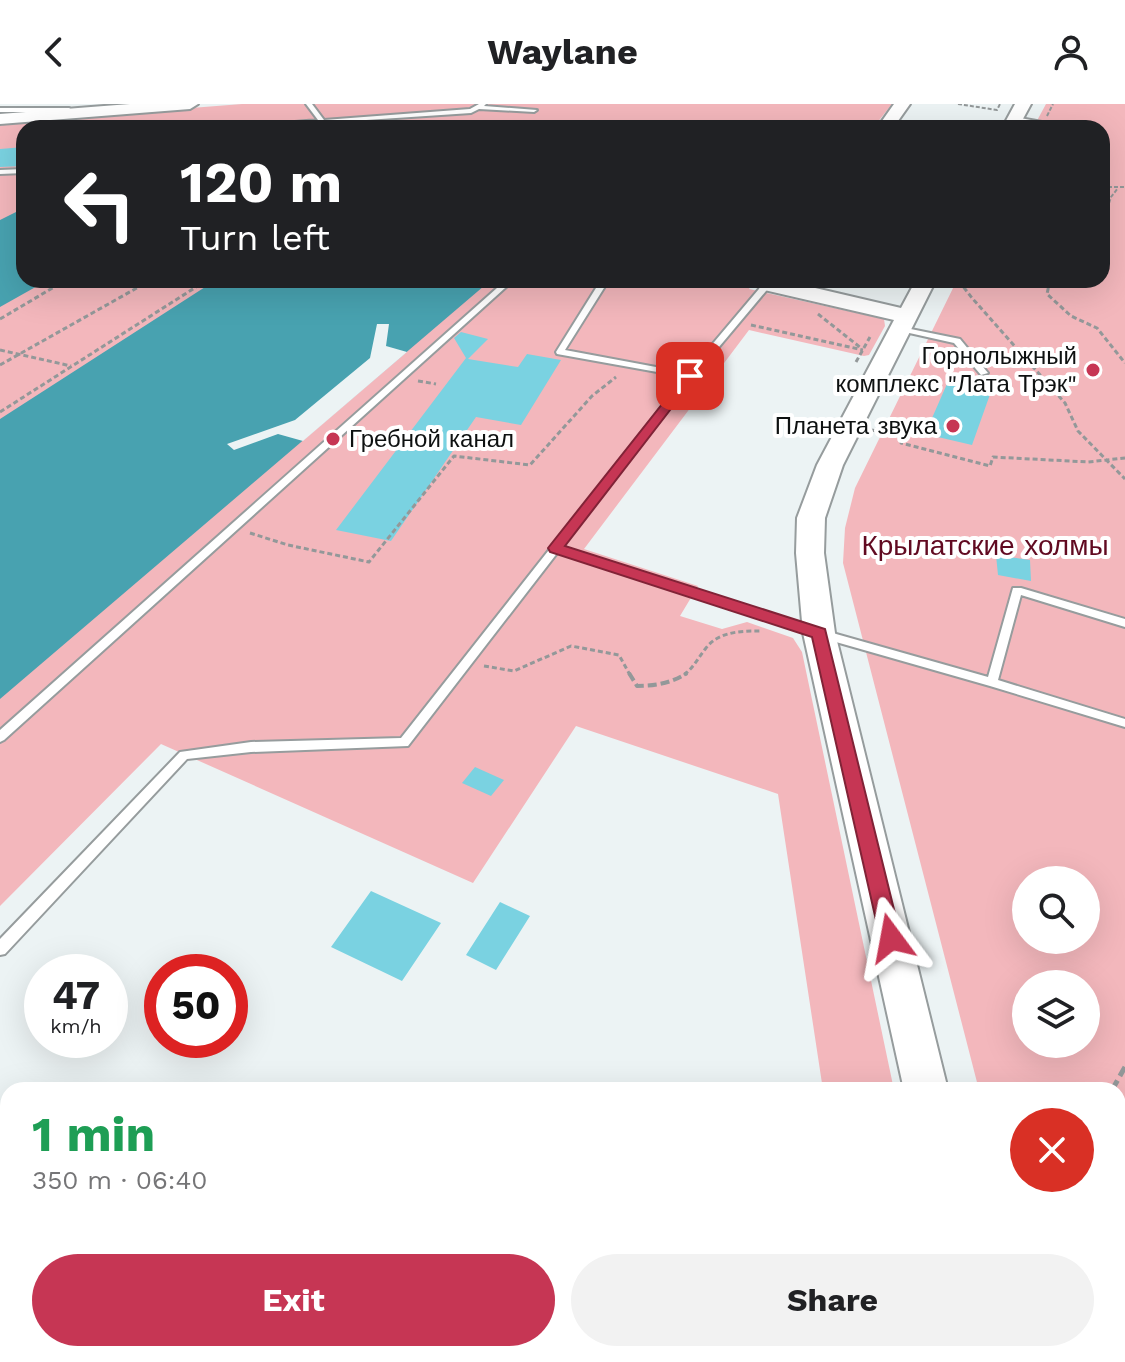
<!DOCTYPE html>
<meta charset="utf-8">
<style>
body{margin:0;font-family:"Work Sans",sans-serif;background:#f2f2f2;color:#202124;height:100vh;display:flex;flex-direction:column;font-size:30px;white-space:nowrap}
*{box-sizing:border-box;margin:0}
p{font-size:26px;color:#757577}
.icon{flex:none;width:44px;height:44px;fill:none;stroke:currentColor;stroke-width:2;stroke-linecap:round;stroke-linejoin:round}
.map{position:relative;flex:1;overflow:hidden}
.panel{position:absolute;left:0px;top:978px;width:1126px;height:280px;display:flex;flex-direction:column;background:#fff;border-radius:24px 24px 0 0;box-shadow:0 8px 32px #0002}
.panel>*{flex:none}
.banner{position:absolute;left:16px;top:16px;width:1094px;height:168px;border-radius:24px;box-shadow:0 8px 32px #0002;background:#202124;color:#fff;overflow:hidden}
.tools{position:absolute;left:1012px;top:762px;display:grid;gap:16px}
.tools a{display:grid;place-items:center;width:88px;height:88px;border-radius:50%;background:#fff;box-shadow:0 8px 32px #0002;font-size:40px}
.speed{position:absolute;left:24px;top:850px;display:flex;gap:16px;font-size:40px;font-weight:700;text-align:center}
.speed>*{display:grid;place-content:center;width:104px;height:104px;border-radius:50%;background:#fff;box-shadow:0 8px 32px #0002;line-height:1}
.speed small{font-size:20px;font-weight:400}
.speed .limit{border:12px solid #d22;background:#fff;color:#111}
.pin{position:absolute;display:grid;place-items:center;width:68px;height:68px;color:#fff;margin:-34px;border-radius:16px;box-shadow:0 4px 12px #0006}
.me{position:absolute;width:88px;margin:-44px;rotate:347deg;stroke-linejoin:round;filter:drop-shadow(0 0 6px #0008)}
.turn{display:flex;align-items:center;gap:28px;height:168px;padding:0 32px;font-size:36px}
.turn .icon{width:104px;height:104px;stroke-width:2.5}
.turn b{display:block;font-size:56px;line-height:68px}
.round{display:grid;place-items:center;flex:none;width:84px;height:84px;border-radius:42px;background:#f2f2f2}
.summary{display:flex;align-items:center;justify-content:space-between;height:136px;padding:0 32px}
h1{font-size:48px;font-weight:700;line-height:60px;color:#1e9e55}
.cta{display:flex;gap:16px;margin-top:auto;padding:16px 32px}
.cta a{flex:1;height:92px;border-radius:48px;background:#c63654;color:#fff;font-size:32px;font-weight:700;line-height:92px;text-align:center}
.cta a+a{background:#f2f2f2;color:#202124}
header{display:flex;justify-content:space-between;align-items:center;height:104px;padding:0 32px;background:#fff;font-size:36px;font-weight:700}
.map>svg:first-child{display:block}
.green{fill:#f3b7bc;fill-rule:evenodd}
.water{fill:#48a2b0}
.pier{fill:#ecf3f4}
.building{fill:#7ad2e1}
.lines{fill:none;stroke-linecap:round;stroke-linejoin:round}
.lane-casing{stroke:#969c9d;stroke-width:4}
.secondary-casing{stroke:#969c9d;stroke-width:4}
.path-far3{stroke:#939899;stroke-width:2;stroke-dasharray:4 2;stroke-linecap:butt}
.path-far2{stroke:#939899;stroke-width:3;stroke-dasharray:5 3;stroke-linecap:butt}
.path-far1{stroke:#939899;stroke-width:4;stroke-dasharray:9 4;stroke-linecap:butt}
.path{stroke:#939899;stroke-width:5;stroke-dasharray:11 5;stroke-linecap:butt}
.lane{fill:#fff;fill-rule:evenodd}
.secondary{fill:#fff;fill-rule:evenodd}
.route{fill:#c63654;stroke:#812337;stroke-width:2}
.poi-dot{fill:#c63654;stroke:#fff;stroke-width:3}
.labels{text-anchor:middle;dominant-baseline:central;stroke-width:8;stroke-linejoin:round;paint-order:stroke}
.far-poi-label{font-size:24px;fill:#0e1111;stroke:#fff;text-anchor:end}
.park-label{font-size:28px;fill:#610a21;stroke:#fff}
</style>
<header><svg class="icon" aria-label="back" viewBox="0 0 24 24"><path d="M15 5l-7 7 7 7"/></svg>Waylane<svg class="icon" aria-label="person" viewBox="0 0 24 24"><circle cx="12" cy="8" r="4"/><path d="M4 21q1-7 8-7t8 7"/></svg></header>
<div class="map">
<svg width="1125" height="1258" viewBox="0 0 1125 1258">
<rect width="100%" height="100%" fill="#ecf3f4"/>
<!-- green -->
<path class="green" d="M 242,0 L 892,0 L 873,24 L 24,24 L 24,176 L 755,176 L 749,185 L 884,215 L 885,222 L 869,251 L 864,252 L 749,226 L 584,445 L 698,482 L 680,512 L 722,525 L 747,518 L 793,534 L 802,548 L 894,986 L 823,986 L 778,690 L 576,622 L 473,779 L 161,640 L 0,802 L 0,19 Z
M 1046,0 L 1125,0 L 1125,1258 L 1050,1258 L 1048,1250 L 1118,1250 L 1118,986 L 979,986 L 843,459 L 845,424 L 855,384 L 957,176 L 1102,176 L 1102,24 L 1033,24 ZM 1026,776 L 1086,776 L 1086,836 L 1026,836 ZM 1026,880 L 1086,880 L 1086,940 L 1026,940 Z
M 867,1250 L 949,1250 L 951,1258 L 868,1258 Z"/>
<!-- water -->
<path class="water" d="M 24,104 L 24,176 L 48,176 L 0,203 L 0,116 Z
M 216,176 L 491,176 L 0,595 L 0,315 Z"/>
<!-- pier -->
<path class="pier" d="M 377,220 L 389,220 L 386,242 L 407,248 L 303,337 L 278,330 L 234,346 L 227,340 L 295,316 L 370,254 Z"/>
<!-- building -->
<path class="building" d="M 24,43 L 24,62 L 0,63 L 0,45 Z
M 461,228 L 488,235 L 468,255 L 518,263 L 527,250 L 561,256 L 521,321 L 476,313 L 391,437 L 336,426 L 466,254 L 454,234 Z
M 950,273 L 993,282 L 972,341 L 925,330 Z
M 996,451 L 1030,456 L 1031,477 L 998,471 Z
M 475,663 L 504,676 L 491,692 L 462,679 Z
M 371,787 L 441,819 L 402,877 L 331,843 Z
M 500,798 L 530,812 L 496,866 L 466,851 Z"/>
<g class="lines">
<defs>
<path id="lane" d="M 306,0 L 312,0 L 324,16 L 470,5 L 479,0 L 486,0 L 484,2 L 537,6 L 534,8 L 479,5 L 471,9 L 336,18 L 360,24 L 348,24 L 324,19 L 227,24 L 318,16 Z
M 0,4 L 69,4 L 72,6 L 69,8 L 0,8 Z
M 1015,13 L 1042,18 L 1045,20 L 1042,22 L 1013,16 Z
M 134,20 L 144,23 L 145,24 L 132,23 Z
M 24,65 L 24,69 L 0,70 L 0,66 Z
M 506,176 L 514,176 L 4,636 L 0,638 L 0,626 Z
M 601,176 L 609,176 L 565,246 L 688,269 L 764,179 L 771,181 L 693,274 L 562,443 L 822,526 L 988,573 L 1013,484 L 1021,484 L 1125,515 L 1125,523 L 1021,491 L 998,576 L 1125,615 L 1125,623 L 990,582 L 815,532 L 558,448 L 408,642 L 251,648 L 187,655 L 5,850 L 0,851 L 0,835 L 180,648 L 251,638 L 401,634 L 685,273 L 557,250 L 556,248 Z
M 896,222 L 960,235 L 988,269 L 981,271 L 954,239 L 896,226 Z
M 1118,1245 L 1120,1258 L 1102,1258 L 1102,1250 L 1118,1250 Z"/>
<path id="secondary" d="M 130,0 L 198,0 L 190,5 L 0,20 L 0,10 Z
M 894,0 L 910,0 L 893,24 L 877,24 Z
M 1015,0 L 1031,0 L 1018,24 L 1002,24 Z
M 760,176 L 781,176 L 901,204 L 916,176 L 936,176 L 843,361 L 825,414 L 824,449 L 835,529 L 948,986 L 904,986 L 803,529 L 796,449 L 797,414 L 817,361 L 894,216 L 760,185 L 757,181 Z
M 962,1250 L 1014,1250 L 1016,1258 L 964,1258 Z"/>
</defs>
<!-- lane casing -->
<use href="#lane" class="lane-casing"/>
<!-- secondary casing -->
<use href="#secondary" class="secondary-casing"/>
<!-- path-far3 -->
<path class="path-far3" d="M 958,0 L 997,6 L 1000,0
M 1047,12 L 1053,0
M 484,24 L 490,20
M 1102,83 L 1125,83
M 1102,122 L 1111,93 L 1118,84"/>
<!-- path-far2 -->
<path class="path-far2" d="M 963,176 L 962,181 L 972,194 L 1065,299 L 1078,327 L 1125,375
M 1050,176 L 1047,190 L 1071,212 L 1097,224 L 1125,259
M 818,210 L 861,244
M 0,215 L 66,176
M 751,221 L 863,246
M 0,246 L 71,262
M 856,258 L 870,233
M 0,261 L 151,176
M 418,277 L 436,280
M 0,308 L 207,176
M 872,326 L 900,333 L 901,339 L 990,362 L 993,353 L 1088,358 L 1125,354
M 250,429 L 288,441 L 369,458 L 454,352 L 530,361 L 592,292 L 616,273
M 484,562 L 514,567 L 571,542 L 619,551 L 630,571
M 684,571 C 694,563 698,554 706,544 C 719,527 742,527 762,527"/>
<!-- path-far1 -->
<path class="path-far1" d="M 629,569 L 637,582 C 655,582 672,579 687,569"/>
<!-- path -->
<path class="path" d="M 1112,986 L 1125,963
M 1118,1180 L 1125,1184"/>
<!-- lane -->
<use href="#lane" class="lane"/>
<!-- secondary -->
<use href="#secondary" class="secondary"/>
</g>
<!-- route -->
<path class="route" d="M 690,268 L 694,270 L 694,275 L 565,442 L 825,525 L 901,834 L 898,840 L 891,843 L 883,840 L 880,834 L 812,533 L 550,448 L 548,444 L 686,270 Z"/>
<!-- markers -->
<g class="poi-dot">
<circle cx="1093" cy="266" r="8"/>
<circle cx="953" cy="322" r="8"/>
<circle cx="333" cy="335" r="8"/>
</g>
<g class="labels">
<!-- far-poi labels -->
<g class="far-poi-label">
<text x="1077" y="252">Горнолыжный<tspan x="1077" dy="28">комплекс "Лата Трэк"</tspan></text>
<text x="937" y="322">Планета звука</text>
<text x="349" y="335" text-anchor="start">Гребной канал</text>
</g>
<!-- park labels -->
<g class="park-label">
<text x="985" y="441">Крылатские холмы</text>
</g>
</g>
</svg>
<div class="tools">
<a><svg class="icon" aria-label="search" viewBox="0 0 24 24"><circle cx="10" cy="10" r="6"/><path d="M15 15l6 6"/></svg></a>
<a><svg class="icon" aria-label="layers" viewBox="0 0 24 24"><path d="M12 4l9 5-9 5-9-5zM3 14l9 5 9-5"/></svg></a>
</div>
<div class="speed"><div>47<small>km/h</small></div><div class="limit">50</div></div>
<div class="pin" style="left:690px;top:272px;background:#d93025"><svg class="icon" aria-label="arrive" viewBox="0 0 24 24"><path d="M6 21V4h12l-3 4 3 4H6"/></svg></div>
<svg class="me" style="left:891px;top:834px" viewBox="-20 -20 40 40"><path d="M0-17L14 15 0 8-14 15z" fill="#c63654" stroke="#fff" stroke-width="4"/></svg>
<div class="banner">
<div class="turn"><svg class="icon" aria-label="left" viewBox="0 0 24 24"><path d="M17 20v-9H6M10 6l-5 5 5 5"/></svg><div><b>120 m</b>Turn left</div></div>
</div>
<section class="panel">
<div class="summary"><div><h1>1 min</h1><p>350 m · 06:40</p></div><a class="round" style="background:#d93025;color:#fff"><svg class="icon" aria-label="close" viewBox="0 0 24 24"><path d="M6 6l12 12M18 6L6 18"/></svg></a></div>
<div class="cta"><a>Exit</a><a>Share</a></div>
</section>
</div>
